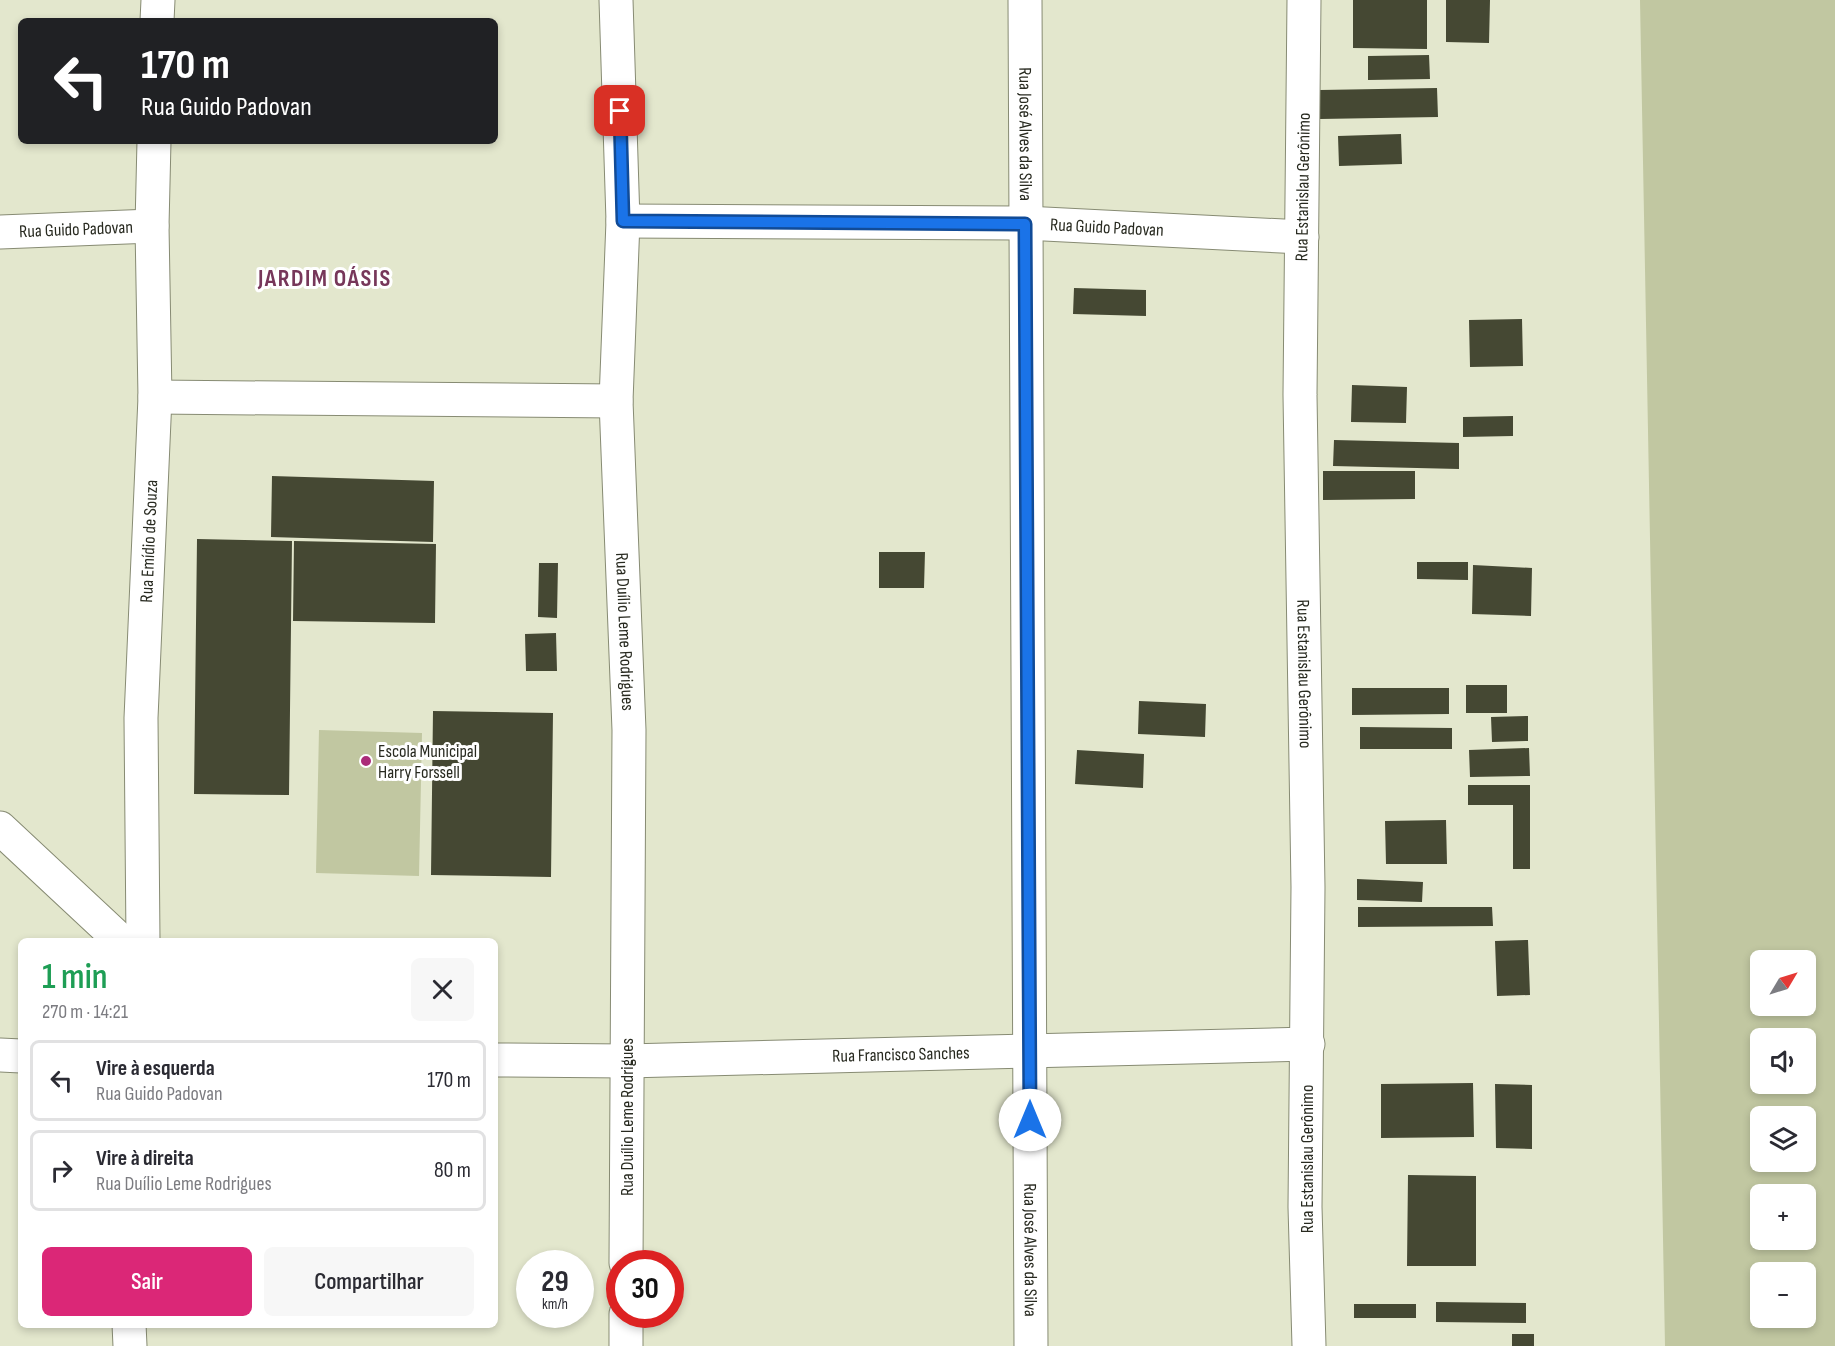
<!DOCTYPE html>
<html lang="pt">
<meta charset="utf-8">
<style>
body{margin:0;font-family:"Sofia Sans Condensed",sans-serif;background:#f7f7f7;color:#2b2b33;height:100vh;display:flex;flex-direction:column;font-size:22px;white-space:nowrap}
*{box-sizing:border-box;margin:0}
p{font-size:20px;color:#7c7c81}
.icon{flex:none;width:33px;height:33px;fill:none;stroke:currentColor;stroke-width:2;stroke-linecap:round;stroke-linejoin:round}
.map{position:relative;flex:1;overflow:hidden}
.side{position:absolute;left:18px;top:938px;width:480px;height:390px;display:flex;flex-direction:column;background:#fff;border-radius:9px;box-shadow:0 3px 9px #0003}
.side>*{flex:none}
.guide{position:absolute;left:18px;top:18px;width:480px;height:126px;border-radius:9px;box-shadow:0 3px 9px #0003;background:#202124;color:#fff;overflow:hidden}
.needle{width:39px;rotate:52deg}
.tools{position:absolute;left:1750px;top:950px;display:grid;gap:12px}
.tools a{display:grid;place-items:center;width:66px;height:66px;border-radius:9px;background:#fff;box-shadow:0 3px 9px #0003;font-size:30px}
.speed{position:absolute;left:516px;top:1250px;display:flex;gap:12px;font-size:30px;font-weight:700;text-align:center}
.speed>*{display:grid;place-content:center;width:78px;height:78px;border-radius:50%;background:#fff;box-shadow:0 3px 9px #0003;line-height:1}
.speed small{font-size:15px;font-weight:400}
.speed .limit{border:9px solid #d22;background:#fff;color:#111}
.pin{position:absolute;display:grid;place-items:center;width:51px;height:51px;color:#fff;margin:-26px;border-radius:12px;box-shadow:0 3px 9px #0006}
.me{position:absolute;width:66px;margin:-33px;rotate:0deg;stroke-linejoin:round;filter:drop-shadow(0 0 4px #0008)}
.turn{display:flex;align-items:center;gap:21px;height:126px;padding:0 24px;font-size:27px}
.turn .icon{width:78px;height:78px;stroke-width:2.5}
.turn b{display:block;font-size:42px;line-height:51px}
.round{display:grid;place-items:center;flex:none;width:63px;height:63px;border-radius:9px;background:#f7f7f7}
.headline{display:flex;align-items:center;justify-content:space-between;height:102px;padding:0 24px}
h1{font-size:36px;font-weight:600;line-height:45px;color:#1e9e55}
.action{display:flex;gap:12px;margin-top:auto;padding:12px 24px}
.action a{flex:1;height:69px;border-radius:9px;background:#db2777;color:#fff;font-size:24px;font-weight:600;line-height:69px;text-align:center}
.action a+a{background:#f7f7f7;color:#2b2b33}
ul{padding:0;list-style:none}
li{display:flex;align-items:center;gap:18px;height:81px;margin:0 12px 9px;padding:0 12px;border:3px solid #e1e1e2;border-radius:9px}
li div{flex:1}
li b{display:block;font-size:22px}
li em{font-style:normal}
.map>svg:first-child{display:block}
.green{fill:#c1c7a1;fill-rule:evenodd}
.building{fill:#454833}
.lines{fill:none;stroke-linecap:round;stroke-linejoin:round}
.street-casing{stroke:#878b73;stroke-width:35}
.street{stroke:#fff;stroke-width:33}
.route-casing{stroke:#114b97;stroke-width:15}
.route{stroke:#1a73e8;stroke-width:10}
.poi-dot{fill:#ab2b79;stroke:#fff;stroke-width:2}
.labels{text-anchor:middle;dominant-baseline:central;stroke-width:6;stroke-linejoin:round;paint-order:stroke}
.street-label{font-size:18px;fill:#282a20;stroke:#fff}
.poi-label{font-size:18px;fill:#282a20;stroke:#fff;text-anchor:start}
.district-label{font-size:24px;font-weight:bold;letter-spacing:1.5px;fill:#77375a;stroke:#fff}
</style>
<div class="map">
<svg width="1835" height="1346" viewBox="0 0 1835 1346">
<rect width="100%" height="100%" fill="#e3e7cd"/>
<!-- green -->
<path class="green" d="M 1640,0 L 1835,0 L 1835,1346 L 1665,1346 ZM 1761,960 L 1806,960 L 1806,1005 L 1761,1005 ZM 1761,1038 L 1806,1038 L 1806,1083 L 1761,1083 ZM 1761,1116 L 1806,1116 L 1806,1161 L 1761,1161 ZM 1761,1194 L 1806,1194 L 1806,1239 L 1761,1239 ZM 1761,1272 L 1806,1272 L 1806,1317 L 1761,1317 Z
M 319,730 L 422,733 L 419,876 L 316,873 Z"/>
<!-- building -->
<path class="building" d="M 1353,0 L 1427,0 L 1427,49 L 1353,48 Z
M 1446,0 L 1490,0 L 1489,43 L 1446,42 Z
M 1429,55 L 1430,79 L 1368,80 L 1368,56 Z
M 1437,88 L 1438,117 L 1320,119 L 1320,90 Z
M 1401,134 L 1402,164 L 1339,166 L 1338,136 Z
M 1074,288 L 1146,290 L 1146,316 L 1073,314 Z
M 1522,319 L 1523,366 L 1470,367 L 1469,320 Z
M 1352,385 L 1407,387 L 1406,423 L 1351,422 Z
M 1513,416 L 1513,436 L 1463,437 L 1463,417 Z
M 1334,440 L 1459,443 L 1459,469 L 1333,466 Z
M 1323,471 L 1415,471 L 1415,499 L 1323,500 Z
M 272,476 L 434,481 L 433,542 L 271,537 Z
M 197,539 L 292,541 L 289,795 L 194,794 Z
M 294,541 L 436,544 L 435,623 L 293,621 Z
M 879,552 L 925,552 L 924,588 L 879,588 Z
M 1417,562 L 1468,562 L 1468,580 L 1417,579 Z
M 539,563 L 558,563 L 557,618 L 538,617 Z
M 1473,565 L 1532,568 L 1531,616 L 1472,614 Z
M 556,633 L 557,671 L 526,671 L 525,634 Z
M 1466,685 L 1507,685 L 1507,713 L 1466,713 Z
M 1352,688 L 1449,688 L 1449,714 L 1352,715 Z
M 1139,701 L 1206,704 L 1205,737 L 1138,734 Z
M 433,711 L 553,713 L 551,877 L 431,875 Z
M 1528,716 L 1528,741 L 1492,742 L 1491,717 Z
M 1360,727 L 1452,728 L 1452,749 L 1360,749 Z
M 1529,748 L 1530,776 L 1470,777 L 1469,750 Z
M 1077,750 L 1144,754 L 1143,788 L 1075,784 Z
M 1468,785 L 1530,785 L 1530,869 L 1513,869 L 1513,805 L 1468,805 Z
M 1446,820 L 1447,864 L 1386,864 L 1385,821 Z
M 1357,879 L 1423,882 L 1422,902 L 1357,900 Z
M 1358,907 L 1492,907 L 1493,926 L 1358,927 Z
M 1528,940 L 1530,995 L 1497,996 L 1495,941 Z
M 1473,1083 L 1474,1137 L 1381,1138 L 1381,1084 Z
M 1495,1084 L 1532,1085 L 1532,1149 L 1496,1148 Z
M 1408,1175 L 1476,1176 L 1476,1266 L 1407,1266 Z
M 1436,1302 L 1526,1303 L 1526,1323 L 1436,1322 Z
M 1354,1304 L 1416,1304 L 1416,1318 L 1354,1318 Z
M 1512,1334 L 1534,1334 L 1534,1346 L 1512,1346 Z"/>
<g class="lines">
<defs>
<g id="street">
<path id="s1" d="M 616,0 L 623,221 L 616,401 L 629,730 L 626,1263"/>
<path id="s2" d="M 1025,0 L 1031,1346"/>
<path id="s3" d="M 1304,0 L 1300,395 L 1308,887 L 1305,1207 L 1309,1346"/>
<path d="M 157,21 L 158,0"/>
<path id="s4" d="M 623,221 L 1025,223 L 1302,237"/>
<path id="s5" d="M 0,232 L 152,226"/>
<path d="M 155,397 L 616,401"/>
<path d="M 0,828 L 120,940"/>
<path id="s6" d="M 143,940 L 141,718 L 155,397 L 152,226 L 154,141"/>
<path d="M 0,1055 L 21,1056"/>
<path id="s7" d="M 495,1060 L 627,1061 L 1308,1044"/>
<path d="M 129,1324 L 130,1346"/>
<path d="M 626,1346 L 626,1314"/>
</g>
</defs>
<!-- street casing -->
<use href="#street" class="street-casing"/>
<!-- street -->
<use href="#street" class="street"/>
</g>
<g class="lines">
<defs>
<path id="route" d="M 620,111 L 623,221 L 1025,224 L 1030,1120"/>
</defs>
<!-- route casing -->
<use href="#route" class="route-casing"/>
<!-- route -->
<use href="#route" class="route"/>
</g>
<!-- markers -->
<circle class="poi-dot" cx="366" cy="761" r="6"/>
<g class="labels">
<!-- street labels -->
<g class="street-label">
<text stroke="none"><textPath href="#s2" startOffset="134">Rua José Alves da Silva</textPath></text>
<text transform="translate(1303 187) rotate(-89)">Rua Estanislau Gerônimo</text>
<text stroke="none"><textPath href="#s4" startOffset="484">Rua Guido Padovan</textPath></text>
<text stroke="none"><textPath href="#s5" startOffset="76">Rua Guido Padovan</textPath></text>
<text stroke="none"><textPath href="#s6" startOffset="399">Rua Emídio de Souza</textPath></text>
<text stroke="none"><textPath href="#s1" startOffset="632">Rua Duílio Leme Rodrigues</textPath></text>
<text stroke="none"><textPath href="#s3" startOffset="674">Rua Estanislau Gerônimo</textPath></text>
<text stroke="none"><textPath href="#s7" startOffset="406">Rua Francisco Sanches</textPath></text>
<text transform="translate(627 1117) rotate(-90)">Rua Duílio Leme Rodrigues</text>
<text transform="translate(1307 1159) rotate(-90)">Rua Estanislau Gerônimo</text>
<text stroke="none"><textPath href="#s2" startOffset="1250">Rua José Alves da Silva</textPath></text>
</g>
<!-- poi labels -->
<g class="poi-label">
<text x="378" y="751">Escola Municipal<tspan x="378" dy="21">Harry Forssell</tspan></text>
</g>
<!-- district labels -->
<g class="district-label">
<text x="325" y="278">JARDIM OÁSIS</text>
</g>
</g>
</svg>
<div class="tools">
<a><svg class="needle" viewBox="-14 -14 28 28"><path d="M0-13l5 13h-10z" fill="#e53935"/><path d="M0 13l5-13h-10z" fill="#7c7c81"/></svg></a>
<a><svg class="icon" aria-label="sound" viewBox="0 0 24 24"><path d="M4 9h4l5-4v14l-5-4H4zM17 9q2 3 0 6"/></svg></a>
<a><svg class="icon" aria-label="layers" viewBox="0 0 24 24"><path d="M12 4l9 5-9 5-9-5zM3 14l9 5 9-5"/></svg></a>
<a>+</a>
<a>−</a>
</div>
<div class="speed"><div>29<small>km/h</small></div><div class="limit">30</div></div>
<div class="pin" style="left:620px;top:111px;background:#d93025"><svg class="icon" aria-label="arrive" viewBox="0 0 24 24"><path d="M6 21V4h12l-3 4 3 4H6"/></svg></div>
<svg class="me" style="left:1030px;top:1120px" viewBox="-20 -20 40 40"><circle r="19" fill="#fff"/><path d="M0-13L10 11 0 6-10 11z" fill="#1a73e8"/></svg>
<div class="guide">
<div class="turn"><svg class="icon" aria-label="left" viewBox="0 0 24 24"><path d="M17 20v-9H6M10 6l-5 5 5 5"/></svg><div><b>170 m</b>Rua Guido Padovan</div></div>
</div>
<section class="side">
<div class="headline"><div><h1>1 min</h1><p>270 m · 14:21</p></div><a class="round"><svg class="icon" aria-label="close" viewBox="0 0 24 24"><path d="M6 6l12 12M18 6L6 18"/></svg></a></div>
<ul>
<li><svg class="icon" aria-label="left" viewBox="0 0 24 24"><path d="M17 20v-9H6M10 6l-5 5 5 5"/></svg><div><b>Vire à esquerda</b><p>Rua Guido Padovan</p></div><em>170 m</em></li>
<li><svg class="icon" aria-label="right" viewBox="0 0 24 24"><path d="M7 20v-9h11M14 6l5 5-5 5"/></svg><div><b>Vire à direita</b><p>Rua Duílio Leme Rodrigues</p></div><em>80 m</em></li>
</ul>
<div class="action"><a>Sair</a><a>Compartilhar</a></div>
</section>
</div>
